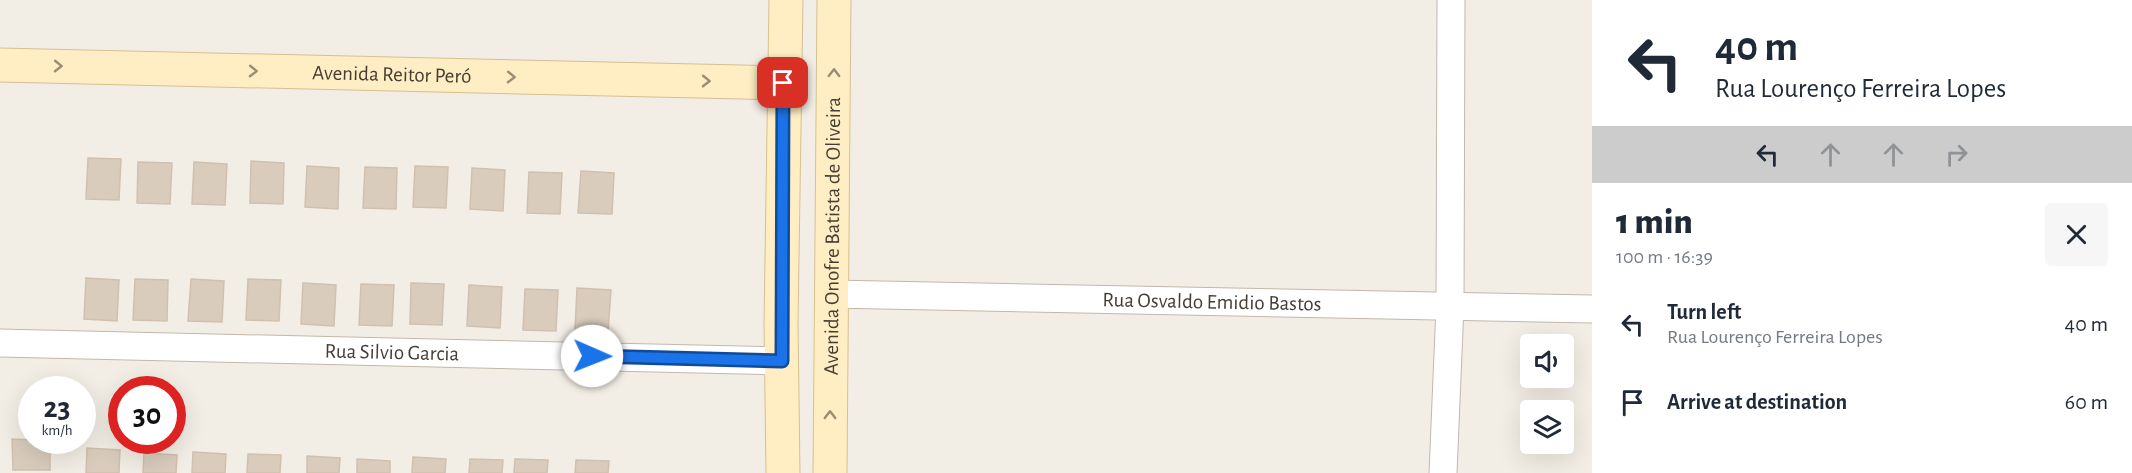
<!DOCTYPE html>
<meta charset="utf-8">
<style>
body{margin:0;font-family:"Alegreya Sans",sans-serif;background:#f6f6f7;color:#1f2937;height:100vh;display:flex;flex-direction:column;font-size:22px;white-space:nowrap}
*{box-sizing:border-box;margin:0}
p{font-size:20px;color:#747a83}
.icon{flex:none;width:33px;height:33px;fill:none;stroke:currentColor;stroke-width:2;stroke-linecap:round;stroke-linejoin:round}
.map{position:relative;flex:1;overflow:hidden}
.sheet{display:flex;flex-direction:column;background:#fff;width:540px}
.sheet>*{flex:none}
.guide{background:#fff;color:#1f2937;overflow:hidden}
.buttons{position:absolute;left:1520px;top:334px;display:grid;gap:12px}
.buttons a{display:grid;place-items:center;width:54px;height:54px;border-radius:6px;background:#fff;box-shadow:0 6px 24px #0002;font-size:30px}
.speed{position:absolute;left:18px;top:376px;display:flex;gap:12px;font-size:30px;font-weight:700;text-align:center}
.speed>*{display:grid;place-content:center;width:78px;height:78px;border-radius:50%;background:#fff;box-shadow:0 6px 24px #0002;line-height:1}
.speed small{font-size:15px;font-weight:400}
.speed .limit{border:9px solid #d22;background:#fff;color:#111}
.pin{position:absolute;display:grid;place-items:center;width:51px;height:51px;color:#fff;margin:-26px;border-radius:12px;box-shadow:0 3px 9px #0006}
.me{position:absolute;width:66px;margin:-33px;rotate:91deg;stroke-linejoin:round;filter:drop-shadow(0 0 4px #0008)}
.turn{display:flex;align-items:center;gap:21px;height:126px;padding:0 24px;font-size:27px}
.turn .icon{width:78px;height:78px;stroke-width:2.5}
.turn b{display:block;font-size:42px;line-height:51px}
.lanes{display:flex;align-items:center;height:57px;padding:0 24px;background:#0003;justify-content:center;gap:30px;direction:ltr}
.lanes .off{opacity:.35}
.round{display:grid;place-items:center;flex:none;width:63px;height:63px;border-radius:6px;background:#f6f6f7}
.overview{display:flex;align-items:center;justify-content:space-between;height:102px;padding:0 24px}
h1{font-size:36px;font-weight:800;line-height:45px}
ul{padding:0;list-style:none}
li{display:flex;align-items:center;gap:18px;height:78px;padding:0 24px}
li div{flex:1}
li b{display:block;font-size:22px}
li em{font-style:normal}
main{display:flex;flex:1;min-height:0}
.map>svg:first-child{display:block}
.building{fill:#d9ccbd;stroke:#d1c0ad;stroke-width:1.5}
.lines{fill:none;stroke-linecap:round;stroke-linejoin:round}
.street-casing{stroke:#c2b8aa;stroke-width:29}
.secondary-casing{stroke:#d6c092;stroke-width:35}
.street{stroke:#fff;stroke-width:27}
.secondary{stroke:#ffedc3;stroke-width:33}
.oneway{stroke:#998d74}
.route-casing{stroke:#114b97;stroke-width:15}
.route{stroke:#1a73e8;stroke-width:10}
.labels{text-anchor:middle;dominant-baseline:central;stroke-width:5;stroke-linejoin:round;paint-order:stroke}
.street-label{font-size:21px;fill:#463e34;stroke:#fff}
</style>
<main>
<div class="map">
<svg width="1592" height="473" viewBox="0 0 1592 473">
<rect width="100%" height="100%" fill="#f3eee5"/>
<!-- building -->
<path class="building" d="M 88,158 L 121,159 L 119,200 L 86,199 Z
M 251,161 L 284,163 L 283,204 L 250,203 Z
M 138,162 L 172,163 L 170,204 L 137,203 Z
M 194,162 L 227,164 L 225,205 L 192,204 Z
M 307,166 L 339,168 L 338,209 L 305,207 Z
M 415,166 L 448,167 L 446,208 L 413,207 Z
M 365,167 L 397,168 L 396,209 L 363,208 Z
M 472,168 L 505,170 L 503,211 L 470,209 Z
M 581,171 L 614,173 L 612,214 L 578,213 Z
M 529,172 L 562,173 L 560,214 L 527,213 Z
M 86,278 L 119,280 L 117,321 L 84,319 Z
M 135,279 L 168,280 L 167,321 L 133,320 Z
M 191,279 L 224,281 L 222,322 L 188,321 Z
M 248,279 L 281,280 L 279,321 L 246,320 Z
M 303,283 L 336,285 L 334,326 L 301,324 Z
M 411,283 L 444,284 L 442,325 L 410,324 Z
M 361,284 L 394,285 L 392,326 L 359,325 Z
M 469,285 L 502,287 L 500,328 L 467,326 Z
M 577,288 L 611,290 L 608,331 L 575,330 Z
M 525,289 L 558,290 L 556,331 L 523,330 Z
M 12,439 L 50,441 L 50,470 L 13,470 Z
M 87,448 L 120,450 L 119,473 L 86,473 Z
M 193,452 L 226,454 L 225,473 L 192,473 Z
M 144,453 L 177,455 L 176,473 L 143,473 Z
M 248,454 L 281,455 L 280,473 L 247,473 Z
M 307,456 L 340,458 L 339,473 L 307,473 Z
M 413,457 L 446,459 L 445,473 L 412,473 Z
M 357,459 L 390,461 L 390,473 L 357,473 Z
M 470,459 L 503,460 L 502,473 L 469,473 Z
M 515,459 L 548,460 L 547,473 L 514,473 Z
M 576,460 L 609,461 L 608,473 L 575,473 Z"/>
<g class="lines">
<defs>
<g id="street">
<path id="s1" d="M 831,294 L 1592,309"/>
<path id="s2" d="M 0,343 L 782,361"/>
<path d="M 1443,473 L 1450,306 L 1451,0"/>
</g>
<g id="secondary">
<path id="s3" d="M 0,65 L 783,83"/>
<path d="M 783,473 L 781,323 L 786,0"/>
<path id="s4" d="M 830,473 L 834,0"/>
</g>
</defs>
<!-- street casing -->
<use href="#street" class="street-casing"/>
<!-- secondary casing -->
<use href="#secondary" class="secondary-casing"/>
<!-- street -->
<use href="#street" class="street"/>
<!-- secondary -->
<use href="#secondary" class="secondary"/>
</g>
<!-- one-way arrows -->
<defs><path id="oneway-chevron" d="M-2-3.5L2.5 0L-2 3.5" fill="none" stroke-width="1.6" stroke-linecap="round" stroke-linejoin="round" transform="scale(1.5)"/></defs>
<g class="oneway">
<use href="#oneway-chevron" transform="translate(58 66) rotate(1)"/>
<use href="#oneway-chevron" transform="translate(253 71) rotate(1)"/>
<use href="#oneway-chevron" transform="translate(834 73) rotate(-89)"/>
<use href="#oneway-chevron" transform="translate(511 77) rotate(1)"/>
<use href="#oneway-chevron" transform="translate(706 81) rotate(1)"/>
<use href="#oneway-chevron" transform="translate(830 415) rotate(-90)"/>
</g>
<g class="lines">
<defs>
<path id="route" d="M 592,356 L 782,361 L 783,83"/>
</defs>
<!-- route casing -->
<use href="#route" class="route-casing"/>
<!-- route -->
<use href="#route" class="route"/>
</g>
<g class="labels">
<!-- street labels -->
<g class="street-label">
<text stroke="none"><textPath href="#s3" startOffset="392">Avenida Reitor Peró</textPath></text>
<text stroke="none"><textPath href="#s4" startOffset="237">Avenida Onofre Batista de Oliveira</textPath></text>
<text stroke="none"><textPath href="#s1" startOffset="381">Rua Osvaldo Emidio Bastos</textPath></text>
<text stroke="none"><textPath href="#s2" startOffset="392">Rua Silvio Garcia</textPath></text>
</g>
</g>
</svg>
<div class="buttons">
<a><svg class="icon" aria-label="sound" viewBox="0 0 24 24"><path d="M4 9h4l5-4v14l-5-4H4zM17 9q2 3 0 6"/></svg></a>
<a><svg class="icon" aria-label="layers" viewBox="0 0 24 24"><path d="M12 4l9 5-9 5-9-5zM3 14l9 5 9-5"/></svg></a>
</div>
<div class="speed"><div>23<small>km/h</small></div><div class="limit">30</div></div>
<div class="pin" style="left:783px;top:83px;background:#d93025"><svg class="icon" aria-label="arrive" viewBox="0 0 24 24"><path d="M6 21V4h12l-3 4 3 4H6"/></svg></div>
<svg class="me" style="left:592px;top:356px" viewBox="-20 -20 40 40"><circle r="19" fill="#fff"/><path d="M0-13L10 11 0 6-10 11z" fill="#1a73e8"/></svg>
</div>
<section class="sheet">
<div class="guide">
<div class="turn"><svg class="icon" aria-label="left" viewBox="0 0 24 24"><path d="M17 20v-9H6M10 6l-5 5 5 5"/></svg><div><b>40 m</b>Rua Lourenço Ferreira Lopes</div></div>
<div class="lanes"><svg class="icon" aria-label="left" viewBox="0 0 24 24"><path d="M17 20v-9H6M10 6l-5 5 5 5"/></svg><svg class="icon off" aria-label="ahead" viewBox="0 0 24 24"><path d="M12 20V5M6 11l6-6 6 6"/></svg><svg class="icon off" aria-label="ahead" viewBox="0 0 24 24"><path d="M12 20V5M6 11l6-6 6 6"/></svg><svg class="icon off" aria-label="right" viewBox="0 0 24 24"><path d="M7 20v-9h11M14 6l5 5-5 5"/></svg></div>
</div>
<div class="overview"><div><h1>1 min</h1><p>100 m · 16:39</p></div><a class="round"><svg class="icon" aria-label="close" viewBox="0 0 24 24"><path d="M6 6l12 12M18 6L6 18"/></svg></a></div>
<ul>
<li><svg class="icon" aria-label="left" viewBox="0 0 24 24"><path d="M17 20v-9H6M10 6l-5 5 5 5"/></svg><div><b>Turn left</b><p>Rua Lourenço Ferreira Lopes</p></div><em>40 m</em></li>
<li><svg class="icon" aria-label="arrive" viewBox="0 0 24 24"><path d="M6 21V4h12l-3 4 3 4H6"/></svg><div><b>Arrive at destination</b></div><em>60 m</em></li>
</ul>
</section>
</main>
